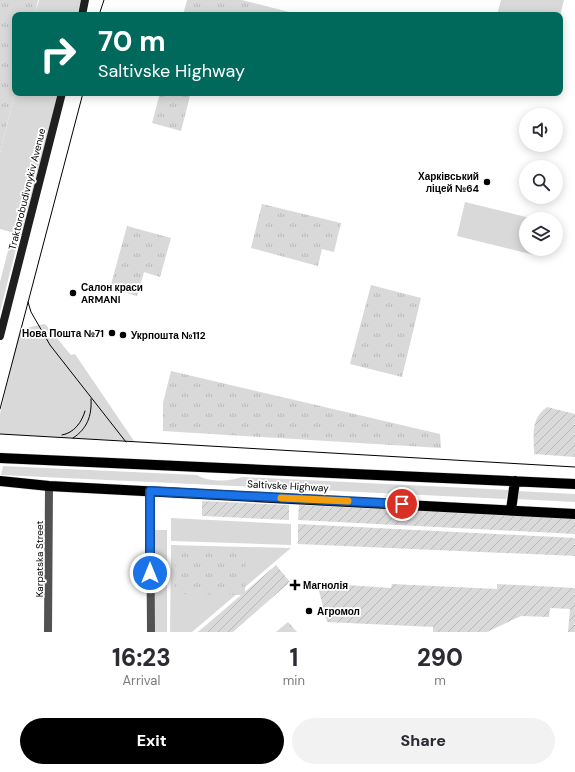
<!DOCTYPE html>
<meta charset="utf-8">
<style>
body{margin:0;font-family:"DM Sans",sans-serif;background:#f2f2f3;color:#2b2b33;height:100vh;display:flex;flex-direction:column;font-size:15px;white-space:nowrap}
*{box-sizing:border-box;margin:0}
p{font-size:13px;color:#7c7c81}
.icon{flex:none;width:22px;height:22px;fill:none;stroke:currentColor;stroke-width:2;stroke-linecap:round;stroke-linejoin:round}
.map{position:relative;height:632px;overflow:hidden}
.details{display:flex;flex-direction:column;background:#fff;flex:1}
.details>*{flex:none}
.top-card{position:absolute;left:12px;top:12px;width:551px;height:84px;border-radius:8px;box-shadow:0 2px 10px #0003;background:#00695c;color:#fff;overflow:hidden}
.fabs{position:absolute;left:519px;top:108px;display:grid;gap:8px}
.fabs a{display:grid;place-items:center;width:44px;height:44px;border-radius:50%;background:#fff;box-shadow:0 2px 10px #0003;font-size:20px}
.pin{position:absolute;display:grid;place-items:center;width:34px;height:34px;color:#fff;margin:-17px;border:2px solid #fff;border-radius:50%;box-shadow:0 1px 4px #0007}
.me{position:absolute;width:44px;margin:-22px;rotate:0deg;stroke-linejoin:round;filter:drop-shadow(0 0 3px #0008)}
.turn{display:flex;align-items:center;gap:14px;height:84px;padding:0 20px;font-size:18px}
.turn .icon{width:52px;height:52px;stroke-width:2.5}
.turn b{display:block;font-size:28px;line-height:34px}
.eta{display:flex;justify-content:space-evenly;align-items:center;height:68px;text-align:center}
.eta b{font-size:24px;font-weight:800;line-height:28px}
.action{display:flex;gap:8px;margin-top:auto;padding:8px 20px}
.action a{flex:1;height:46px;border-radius:24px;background:#000;color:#fff;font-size:16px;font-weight:800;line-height:46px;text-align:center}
.action a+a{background:#f2f2f3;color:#2b2b33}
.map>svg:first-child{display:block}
.grass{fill:#d9d9d9}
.park{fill:url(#park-tufts)}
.garden{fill:url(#garden-furrows)}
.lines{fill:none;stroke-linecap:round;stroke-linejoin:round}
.primary-casing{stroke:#dbdbdb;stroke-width:11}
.street{stroke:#525252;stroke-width:8}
.secondary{stroke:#1f1f1f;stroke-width:8}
.primary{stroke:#000;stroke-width:10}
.tram{stroke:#000;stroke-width:1}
.route-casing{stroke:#114b97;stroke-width:10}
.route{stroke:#1a73e8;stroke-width:7}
.slow{stroke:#f59e0b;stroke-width:7}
.poi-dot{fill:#000;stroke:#fff;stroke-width:1.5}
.labels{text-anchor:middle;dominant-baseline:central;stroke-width:3.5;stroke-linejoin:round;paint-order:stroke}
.poi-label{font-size:10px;font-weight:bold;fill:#000;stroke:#fff;text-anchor:start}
.street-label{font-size:10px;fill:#000;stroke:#fff}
</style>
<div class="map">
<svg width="575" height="632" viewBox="0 0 575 632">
<defs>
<pattern id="park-tufts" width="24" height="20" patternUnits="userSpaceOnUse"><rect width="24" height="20" fill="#d9d9d9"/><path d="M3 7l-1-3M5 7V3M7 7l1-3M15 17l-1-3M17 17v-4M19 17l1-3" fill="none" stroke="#b8b8b8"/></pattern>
<pattern id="garden-furrows" width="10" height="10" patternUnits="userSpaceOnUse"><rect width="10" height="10" fill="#d9d9d9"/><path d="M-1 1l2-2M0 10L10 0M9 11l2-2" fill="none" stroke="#b8b8b8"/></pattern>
</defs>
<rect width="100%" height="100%" fill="#fff"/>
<!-- grass -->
<path class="grass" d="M 39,0 L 81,0 L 77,15 L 38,15 L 35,14 Z
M 501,0 L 564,0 L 560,16 L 497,15 Z
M 15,93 L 58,93 L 22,235 L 0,229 L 0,153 Z
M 465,202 L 534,219 L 526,219 L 526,249 L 536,249 L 534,255 L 457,236 Z
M 14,236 L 17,237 L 18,241 L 0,312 L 0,282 L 11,239 Z
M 45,324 L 71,355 L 75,354 L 134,441 L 0,434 L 0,414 L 20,329 Z
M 3,466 L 197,475 C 208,482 230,482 242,477 L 509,490 L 506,499 L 1,475 Z
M 517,491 L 575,494 L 575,502 L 516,499 Z
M 171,518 L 291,524 L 291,545 L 171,541 Z
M 153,530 L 167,530 L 167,632 L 153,632 Z
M 171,545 L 291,548 L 192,632 L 170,632 Z"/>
<!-- park -->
<path class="park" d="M 0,0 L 38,0 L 35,15 L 15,15 L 15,93 L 0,153 Z
M 187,0 L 242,0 L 289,12 L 288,15 L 183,15 Z
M 160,93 L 180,93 L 190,96 L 181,131 L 152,123 Z
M 262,204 L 341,223 L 334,252 L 322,249 L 318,266 L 251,248 Z
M 127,226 L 171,238 L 160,277 L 144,272 L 137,296 L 110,288 Z
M 371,285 L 421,298 L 402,377 L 350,364 Z
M 171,371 L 440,434 L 441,448 L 163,431 L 163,403 Z
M 176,549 L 246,551 L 245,595 L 175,594 Z
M 288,622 L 297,632 L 276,632 Z"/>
<!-- garden -->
<path class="garden" d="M 547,407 L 575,414 L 575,457 L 534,454 C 534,435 530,419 547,407 Z
M 202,501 L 289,505 L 289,520 L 202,516 Z
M 299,505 L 575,518 L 575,534 L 298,520 Z
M 298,524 L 575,538 L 575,556 L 298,544 Z
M 276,565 L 290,582 L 233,632 L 198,632 Z
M 317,583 L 391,588 L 392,584 L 497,589 L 497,584 L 575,588 L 575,632 L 568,632 L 570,609 L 550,608 L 549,617 L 521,616 L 487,632 L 433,632 L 433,627 L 327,622 Z"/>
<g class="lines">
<defs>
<path id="primary" d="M 0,458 L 575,484
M 0,481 L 49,486 L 575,514
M 511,510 L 515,481"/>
</defs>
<!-- primary casing -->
<use href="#primary" class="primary-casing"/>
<!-- street -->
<path class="street" d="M 150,491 L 151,632
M 48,632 L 49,486"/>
<!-- secondary -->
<path class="secondary" d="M 82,15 L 85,0
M 0,336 L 62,93"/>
<!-- primary -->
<use href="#primary" class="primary"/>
<!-- tram -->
<path class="tram" d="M 99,15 L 104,0
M 28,302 L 31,312 L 50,345 L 126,442
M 0,409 L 83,93
M 0,434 L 575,467
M 62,435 C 74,433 82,422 85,411
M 73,438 C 87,429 92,416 91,399"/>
</g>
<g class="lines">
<defs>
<path id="route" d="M 150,573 L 150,491 L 402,504"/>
</defs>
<!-- route casing -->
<use href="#route" class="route-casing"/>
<!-- route -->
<use href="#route" class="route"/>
<!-- slow -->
<path class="slow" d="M 281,498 L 348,501"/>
</g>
<!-- markers -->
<g class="poi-dot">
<circle cx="487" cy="182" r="4"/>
<circle cx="73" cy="293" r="4"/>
<circle cx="112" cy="333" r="4"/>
<circle cx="123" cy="335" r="4"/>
<path d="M293 579h4v4h4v4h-4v4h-4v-4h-4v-4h4z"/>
<circle cx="309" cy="611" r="4"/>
</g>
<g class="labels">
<!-- poi labels -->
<g class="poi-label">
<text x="479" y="176" text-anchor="end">Харківський<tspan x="479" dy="12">ліцей №64</tspan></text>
<text x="81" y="287">Салон краси<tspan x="81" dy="12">ARMANI</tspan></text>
<text x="104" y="333" text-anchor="end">Нова Пошта №71</text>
<text x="131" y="335">Укрпошта №112</text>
<text x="303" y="585">Магнолія</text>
<text x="317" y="611">Агромол</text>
</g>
<!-- street labels -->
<g class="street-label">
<text transform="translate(27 189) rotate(-76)">Traktorobudivnykiv Avenue</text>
<text transform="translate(288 486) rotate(3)">Saltivske Highway</text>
<text transform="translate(39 559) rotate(-90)">Karpatska Street</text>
</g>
</g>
</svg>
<div class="fabs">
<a><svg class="icon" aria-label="sound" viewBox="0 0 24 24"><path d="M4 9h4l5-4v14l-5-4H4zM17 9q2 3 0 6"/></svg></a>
<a><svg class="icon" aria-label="search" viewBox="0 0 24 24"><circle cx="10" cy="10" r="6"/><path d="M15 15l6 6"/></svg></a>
<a><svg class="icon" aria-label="layers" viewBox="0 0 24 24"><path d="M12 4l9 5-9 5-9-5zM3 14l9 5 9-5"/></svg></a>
</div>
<div class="pin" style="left:402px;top:504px;background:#d93025"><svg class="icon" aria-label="arrive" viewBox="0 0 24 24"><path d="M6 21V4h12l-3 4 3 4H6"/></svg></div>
<svg class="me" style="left:150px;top:573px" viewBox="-20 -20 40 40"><circle r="17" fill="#1a73e8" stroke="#fff" stroke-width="3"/><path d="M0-11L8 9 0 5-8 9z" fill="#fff"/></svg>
<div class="top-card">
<div class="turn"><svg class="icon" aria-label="right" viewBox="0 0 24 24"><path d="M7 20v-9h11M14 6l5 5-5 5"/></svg><div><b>70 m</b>Saltivske Highway</div></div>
</div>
</div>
<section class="details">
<div class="eta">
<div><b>16:23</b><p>Arrival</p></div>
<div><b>1</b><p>min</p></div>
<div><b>290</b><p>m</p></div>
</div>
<div class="action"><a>Exit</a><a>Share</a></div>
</section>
